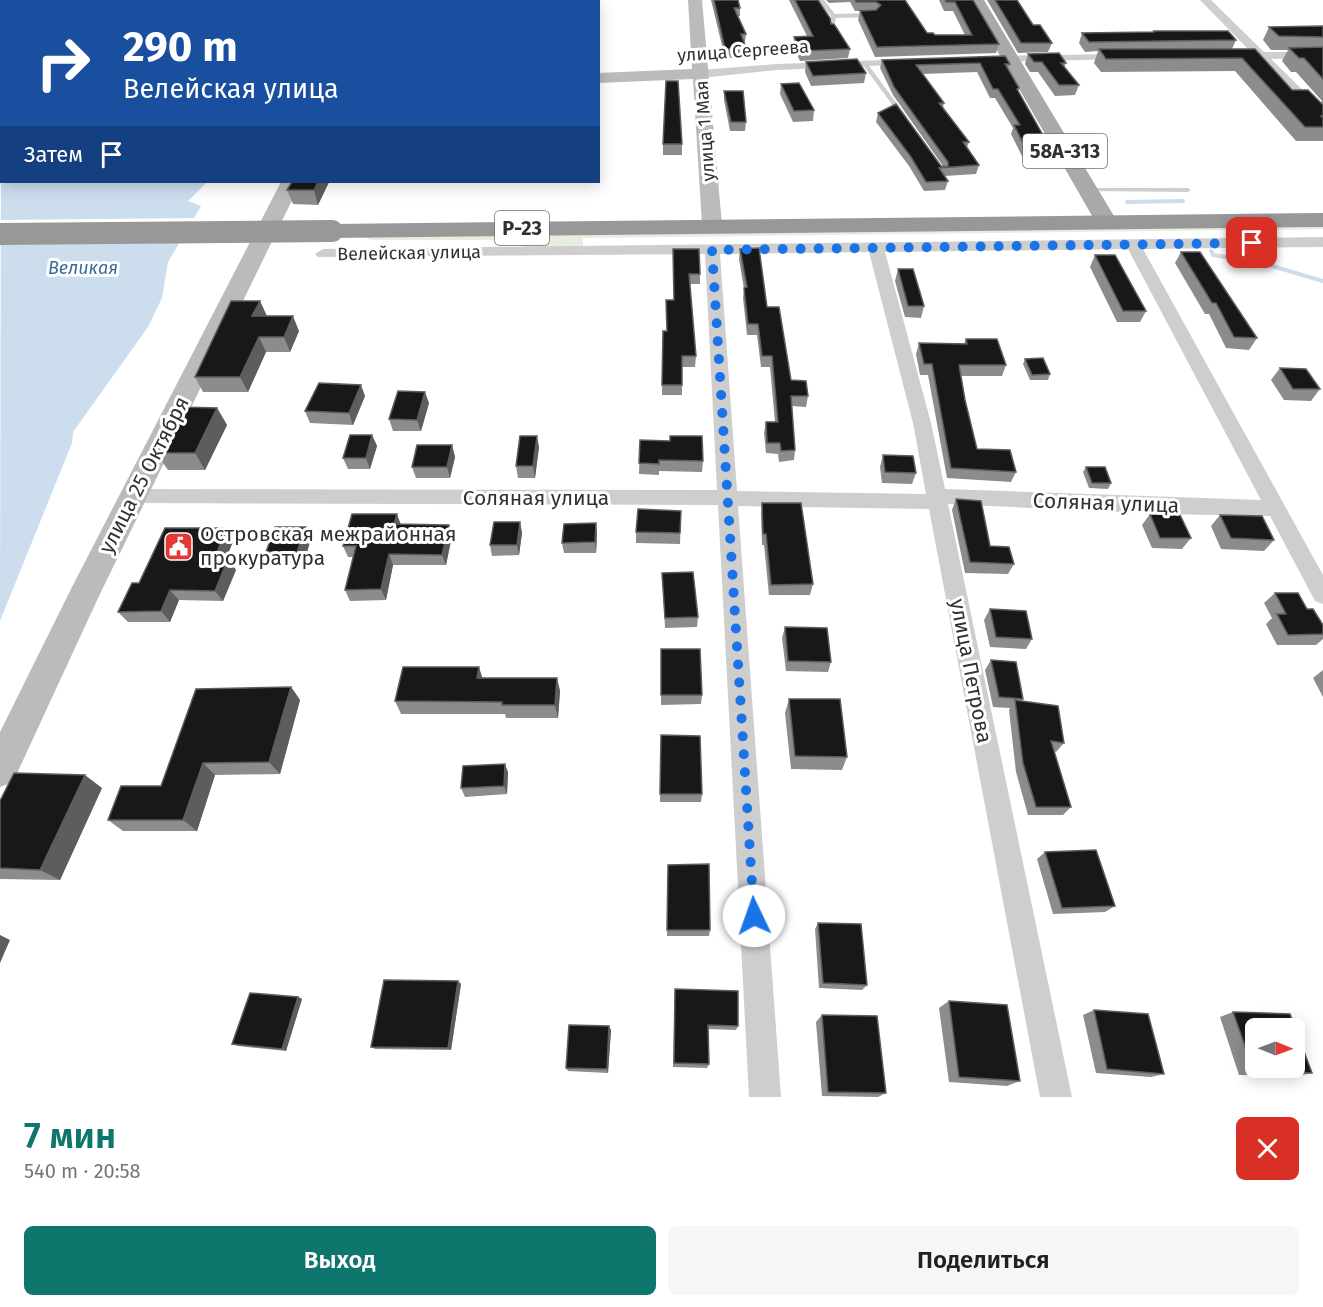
<!DOCTYPE html>
<html lang="ru">
<meta charset="utf-8">
<style>
body{margin:0;font-family:"Fira Sans",sans-serif;background:#f6f6f6;color:#202124;height:100vh;display:flex;flex-direction:column;font-size:22px;white-space:nowrap}
*{box-sizing:border-box;margin:0}
p{font-size:20px;color:#757577}
.icon{flex:none;width:33px;height:33px;fill:none;stroke:currentColor;stroke-width:2;stroke-linecap:round;stroke-linejoin:round}
.map{position:relative;height:1097px;overflow:hidden}
.side{display:flex;flex-direction:column;background:#fff;flex:1}
.side>*{flex:none}
.banner{position:absolute;left:0px;top:0px;width:600px;height:183px;box-shadow:0 3px 15px #0003;background:#1a4fa0;color:#fff;overflow:hidden}
.needle{width:39px;rotate:91deg}
.tools{position:absolute;left:1245px;top:1018px;display:grid;gap:12px}
.tools a{display:grid;place-items:center;width:60px;height:60px;border-radius:9px;background:#fff;box-shadow:0 3px 15px #0003;font-size:30px}
.pin{position:absolute;display:grid;place-items:center;width:51px;height:51px;color:#fff;margin:-26px;border-radius:12px;box-shadow:0 3px 9px #0006}
.me{position:absolute;width:66px;margin:-33px;rotate:357deg;stroke-linejoin:round;filter:drop-shadow(0 0 4px #0008)}
.turn{display:flex;align-items:center;gap:21px;height:126px;padding:0 24px;font-size:27px}
.turn .icon{width:78px;height:78px;stroke-width:2.5}
.turn b{display:block;font-size:42px;line-height:51px}
.then{display:flex;align-items:center;height:57px;padding:0 24px;background:#0003;gap:12px;font-size:22px}
.round{display:grid;place-items:center;flex:none;width:63px;height:63px;border-radius:9px;background:#f6f6f6}
.headline{display:flex;align-items:center;justify-content:space-between;height:102px;padding:0 24px}
h1{font-size:36px;font-weight:600;line-height:45px;color:#0f766e}
.action{display:flex;gap:12px;margin-top:auto;padding:12px 24px}
.action a{flex:1;height:69px;border-radius:9px;background:#0f766e;color:#fff;font-size:24px;font-weight:600;line-height:69px;text-align:center}
.action a+a{background:#f6f6f6;color:#202124}
.map>svg:first-child{display:block}
.green{fill:#e6eedf}
.water{fill:#ccdded}
.pier{fill:#fff}
.lines{fill:none;stroke-linecap:round;stroke-linejoin:round}
.stream{stroke:#ccdded;stroke-width:4}
.lane{fill:#cecece;fill-rule:evenodd}
.street{fill:#cecece;fill-rule:evenodd}
.secondary{fill:#bbb;fill-rule:evenodd}
.primary{fill:#a9a9a9;fill-rule:evenodd}
.highway{fill:#989898;fill-rule:evenodd}
.highway-bridge{stroke:#989898;stroke-width:22}
.wall{fill:#8c8c8c}
.shaded-wall{fill:#5d5d5d}
.building{fill:#181818;stroke:#5d5d5d;stroke-width:1.5;fill-rule:evenodd}
.route{stroke:#1a73e8;stroke-width:10;stroke-dasharray:0 18}
.labels{text-anchor:middle;dominant-baseline:central;stroke-width:6;stroke-linejoin:round;paint-order:stroke}
.far-street-label{font-size:18px;fill:#313131;stroke:#fff}
.far-water-label{font-size:18px;font-style:italic;fill:#3d6b95;stroke:#fff}
.shield{fill:#fff;stroke:#6f6f6f;stroke-width:1.5}
.shield-label{font-size:20px;font-weight:bold;fill:#313131}
.street-label{font-size:21px;fill:#313131;stroke:#fff}
.poi-label{font-size:21px;fill:#313131;stroke:#fff;text-anchor:start}
</style>
<div class="map">
<svg width="1323" height="1097" viewBox="0 0 1323 1097">
<rect width="100%" height="100%" fill="#fff"/>
<!-- green -->
<path class="green" d="M 1323,227 L 1323,229 L 583,238 L 583,245 L 579,249 L 529,249 L 511,240 L 372,240 L 368,239 L 367,234 Z"/>
<!-- water -->
<path class="water" d="M 1,117 L 2,182 L 207,182 L 188,201 L 201,206 L 168,262 L 162,298 L 148,327 L 73,432 L 72,443 L 0,621 Z"/>
<!-- pier -->
<path class="pier" d="M 198,218 L 187,236 L 0,238 L 0,220 Z"/>
<g class="lines">
<!-- stream -->
<path class="stream" d="M 1127,202 L 1183,201
M 1211,251 L 1213,255 L 1262,263 L 1323,281"/>
<!-- lane -->
<path class="lane" d="M 818,0 L 824,0 L 835,14 L 873,13 L 876,15 L 873,17 L 836,18 L 835,23 L 831,23 L 831,16 Z
M 863,63 L 867,63 L 906,116 L 906,118 L 902,118 L 863,65 Z
M 1088,188 L 1188,188 L 1191,190 L 1188,192 L 1086,191 L 1085,190 Z"/>
<!-- street -->
<path class="street" d="M 45,0 L 55,0 L 44,2 Z
M 1200,0 L 1211,0 L 1264,52 L 1323,52 L 1323,58 L 1271,59 L 1323,110 L 1323,121 L 1319,120 L 1258,59 L 1229,58 L 1229,54 L 1251,52 Z
M 1123,54 L 1127,55 L 1127,59 L 990,62 L 984,59 L 990,56 Z
M 910,59 L 916,62 L 914,64 L 777,70 L 701,78 L 695,74 L 701,70 L 777,64 Z
M 0,72 L 2,72 L 0,80 Z
M 1323,237 L 1323,247 L 1143,249 L 1323,575 L 1323,604 L 1315,601 L 1270,516 L 1162,514 L 948,504 L 1072,1097 L 1040,1097 L 929,509 L 738,506 L 781,1097 L 749,1097 L 718,505 L 135,503 L 128,501 L 125,496 L 128,491 L 135,489 L 717,490 L 705,254 L 318,257 L 315,254 L 323,249 ZM 1128,249 L 1261,500 L 945,489 L 931,423 L 885,252 ZM 869,252 L 913,423 L 926,494 L 737,491 L 720,254 Z"/>
<!-- secondary -->
<path class="secondary" d="M 378,0 L 392,0 L 377,2 Z
M 688,0 L 702,0 L 722,225 L 719,229 L 712,231 L 705,229 L 702,225 L 693,79 L 598,83 L 598,73 L 692,69 Z
M 281,182 L 301,182 L 99,596 L 13,782 L 0,787 L 0,732 L 72,587 Z"/>
<!-- primary -->
<path class="primary" d="M 968,0 L 984,0 L 1117,221 L 1114,226 L 1106,228 L 1098,226 L 1095,221 Z"/>
<!-- highway -->
<path class="highway" d="M 1323,213 L 1323,227 L 332,238 L 324,236 L 320,231 L 324,226 L 332,224 Z"/>
<!-- highway-bridge -->
<path class="highway-bridge" d="M 0,234 L 332,231"/>
</g>
<!-- wall -->
<path class="wall" d="M 711,0 L 738,0 L 740,8 L 740,16 L 738,16 L 746,34 L 745,42 L 744,42 L 746,48 L 745,57 L 725,58 Z
M 789,0 L 819,0 L 831,24 L 850,49 L 848,58 L 800,61 L 793,46 L 794,37 L 807,36 Z
M 826,0 L 905,0 L 927,33 L 935,35 L 965,35 L 953,11 L 944,11 L 939,0 L 973,0 L 999,44 L 996,53 L 875,57 L 858,20 L 860,11 L 855,11 L 850,2 L 829,3 Z
M 987,0 L 1017,0 L 1033,25 L 1052,43 L 1048,52 L 1018,53 Z
M 1323,26 L 1323,141 L 1296,141 L 1235,71 L 1101,72 L 1094,63 L 1098,51 L 1085,52 L 1079,43 L 1082,33 L 1153,32 L 1153,31 L 1236,40 L 1232,49 L 1292,90 L 1321,103 L 1322,101 L 1296,72 L 1291,72 L 1282,61 L 1288,50 L 1271,50 L 1263,40 L 1269,27 Z
M 1028,54 L 1066,63 L 1064,67 L 1079,85 L 1075,95 L 1055,96 L 1038,72 L 1030,72 L 1025,64 Z
M 882,60 L 1010,64 L 1008,69 L 1019,88 L 1018,92 L 1053,153 L 1050,162 L 1025,162 L 1011,134 L 1013,128 L 995,98 L 990,98 L 977,72 L 922,74 L 944,103 L 943,107 L 969,142 L 967,147 L 979,165 L 976,174 L 945,176 L 948,181 L 945,190 L 924,191 L 909,166 L 876,122 L 878,113 L 941,166 L 943,166 L 893,95 L 880,68 Z
M 806,62 L 866,73 L 864,83 L 811,86 L 805,72 Z
M 781,84 L 814,110 L 813,121 L 793,122 L 780,94 Z
M 724,91 L 746,122 L 745,131 L 730,131 L 724,100 Z
M 663,144 L 682,144 L 682,155 L 663,155 Z
M 329,182 L 318,205 L 293,204 L 287,190 Z
M 673,249 L 700,274 L 700,284 L 690,284 L 696,356 L 695,367 L 682,367 L 682,395 L 662,395 L 663,331 L 667,331 L 666,300 L 674,300 Z
M 740,249 L 767,307 L 791,380 L 808,396 L 806,407 L 792,406 L 795,450 L 794,460 L 779,462 L 778,454 L 766,453 L 764,433 L 766,422 L 775,422 L 770,367 L 761,367 L 757,335 L 747,335 L 743,298 L 744,289 L 739,259 Z
M 1181,252 L 1257,338 L 1249,350 L 1226,348 L 1209,314 L 1205,314 L 1175,263 Z
M 1095,255 L 1146,311 L 1140,322 L 1117,322 L 1090,267 Z
M 898,269 L 924,306 L 921,318 L 905,317 L 895,281 Z
M 260,301 L 266,316 L 299,331 L 290,352 L 266,352 L 248,392 L 203,392 L 195,377 Z
M 966,339 L 1006,365 L 1002,376 L 961,376 L 965,400 L 977,449 L 1016,472 L 1011,482 L 947,478 L 928,375 L 920,375 L 916,354 L 919,343 L 964,344 Z
M 1025,359 L 1050,374 L 1048,380 L 1030,380 L 1023,364 Z
M 1280,368 L 1320,389 L 1311,401 L 1284,400 L 1271,380 Z
M 365,396 L 353,425 L 310,423 L 305,411 Z
M 429,403 L 421,431 L 393,431 L 389,419 Z
M 217,408 L 227,425 L 205,470 L 168,470 L 156,453 Z
M 372,435 L 377,446 L 370,469 L 348,469 L 343,458 Z
M 640,440 L 703,461 L 702,472 L 659,471 L 659,475 L 639,474 Z
M 452,445 L 455,457 L 450,478 L 416,478 L 412,467 Z
M 539,447 L 535,478 L 518,478 L 516,466 Z
M 883,455 L 916,473 L 912,484 L 882,483 L 880,467 Z
M 1086,467 L 1111,483 L 1108,489 L 1089,488 L 1083,472 Z
M 956,499 L 990,546 L 1014,564 L 1008,574 L 965,573 L 952,510 Z
M 762,503 L 813,584 L 810,595 L 769,595 L 764,545 L 762,545 L 761,514 Z
M 681,511 L 680,544 L 636,543 L 636,532 Z
M 1150,514 L 1191,538 L 1182,549 L 1152,548 L 1142,525 Z
M 1220,515 L 1274,540 L 1264,551 L 1221,549 L 1211,526 Z
M 520,522 L 522,533 L 519,555 L 492,556 L 490,545 Z
M 596,523 L 597,534 L 596,553 L 564,553 L 562,543 Z
M 401,525 L 452,536 L 446,565 L 393,565 L 386,600 L 350,601 L 345,590 L 353,557 L 348,557 L 343,546 Z
M 227,528 L 234,539 L 226,559 L 236,570 L 223,601 L 179,600 L 170,622 L 128,622 L 118,612 L 139,583 Z
M 311,538 L 304,563 L 273,563 L 266,552 Z
M 662,573 L 698,617 L 697,627 L 665,628 Z
M 1275,593 L 1323,634 L 1323,639 L 1316,645 L 1277,645 L 1266,624 L 1272,618 L 1264,603 Z
M 990,609 L 1032,639 L 1026,649 L 990,647 L 984,620 Z
M 785,627 L 831,662 L 828,672 L 786,671 L 782,638 Z
M 661,649 L 702,695 L 701,704 L 661,705 Z
M 991,660 L 1023,699 L 1022,701 L 1064,743 L 1056,752 L 1054,751 L 1071,807 L 1063,815 L 1028,815 L 1016,772 L 1009,710 L 1010,708 L 993,707 L 985,670 Z
M 1323,670 L 1323,697 L 1313,678 Z
M 483,678 L 557,678 L 560,691 L 558,718 L 506,718 L 505,714 L 401,714 L 395,701 Z
M 291,687 L 300,700 L 280,774 L 215,775 L 197,831 L 123,831 L 108,820 L 161,786 Z
M 789,699 L 847,757 L 842,770 L 791,769 L 785,713 Z
M 661,735 L 702,794 L 701,802 L 660,802 Z
M 508,772 L 507,794 L 465,797 L 461,788 Z
M 102,788 L 60,880 L 0,879 L 0,801 Z
M 1045,852 L 1115,906 L 1105,912 L 1053,914 L 1037,859 Z
M 668,865 L 710,930 L 709,936 L 667,936 Z
M 818,923 L 867,985 L 862,990 L 819,988 L 815,929 Z
M 458,981 L 461,984 L 451,1050 L 375,1049 L 371,1047 Z
M 675,989 L 738,1026 L 736,1030 L 708,1029 L 709,1064 L 707,1068 L 673,1067 Z
M 298,997 L 302,999 L 286,1051 L 238,1046 L 232,1044 Z
M 949,1001 L 1020,1081 L 1007,1086 L 949,1082 L 939,1008 Z
M 1094,1010 L 1164,1074 L 1151,1077 L 1096,1073 L 1083,1015 Z
M 1233,1012 L 1312,1073 L 1297,1076 L 1239,1075 L 1220,1017 Z
M 822,1015 L 886,1093 L 878,1097 L 822,1096 L 816,1022 Z
M 611,1030 L 608,1073 L 568,1071 L 566,1068 Z"/>
<!-- shaded-wall -->
<path class="shaded-wall" d="M 358,0 L 367,0 L 366,2 L 357,2 Z
M 318,182 L 329,182 L 318,205 L 314,190 Z
M 260,301 L 267,316 L 259,331 L 252,316 Z
M 293,316 L 299,331 L 290,352 L 284,337 Z
M 259,337 L 266,352 L 248,392 L 240,377 Z
M 361,385 L 365,396 L 353,425 L 349,413 Z
M 425,392 L 429,403 L 421,431 L 417,420 Z
M 217,408 L 227,425 L 205,470 L 195,453 Z
M 372,435 L 377,446 L 370,469 L 366,458 Z
M 537,436 L 539,447 L 535,478 L 533,466 Z
M 452,445 L 455,457 L 450,478 L 447,467 Z
M 397,514 L 401,525 L 394,524 Z
M 520,522 L 522,533 L 519,555 L 517,545 Z
M 596,523 L 597,534 L 596,553 L 595,542 Z
M 449,525 L 452,536 L 446,565 L 442,555 Z
M 306,527 L 311,538 L 304,563 L 297,552 Z
M 227,528 L 234,539 L 222,569 L 214,559 Z
M 389,554 L 393,565 L 386,600 L 381,589 Z
M 228,559 L 236,570 L 223,601 L 215,591 Z
M 170,590 L 179,600 L 170,622 L 161,611 Z
M 479,667 L 483,680 L 477,678 Z
M 557,678 L 560,691 L 558,718 L 555,705 Z
M 291,687 L 300,700 L 280,774 L 269,762 Z
M 203,763 L 215,775 L 197,831 L 183,820 Z
M 505,764 L 508,772 L 507,794 L 504,786 Z
M 85,775 L 102,788 L 60,880 L 40,870 Z
M 0,935 L 10,940 L 0,963 Z
M 458,981 L 461,984 L 451,1050 L 448,1048 Z
M 298,997 L 302,999 L 286,1051 L 282,1049 Z
M 609,1026 L 611,1030 L 608,1073 L 607,1069 Z"/>
<!-- building -->
<path class="building" d="M 291,0 L 358,0 L 357,2 L 290,2 Z
M 409,0 L 433,0 L 432,2 L 408,2 Z
M 714,0 L 738,0 L 740,8 L 734,8 L 746,34 L 741,34 L 746,48 L 725,49 Z
M 795,0 L 818,0 L 830,18 L 831,24 L 834,24 L 850,49 L 801,51 L 794,37 L 813,36 Z
M 855,0 L 905,0 L 927,33 L 933,33 L 935,35 L 972,35 L 955,2 L 946,2 L 945,0 L 973,0 L 999,44 L 877,47 L 860,11 L 876,10 L 881,5 L 876,2 L 856,2 Z
M 995,0 L 1017,0 L 1033,25 L 1040,25 L 1052,43 L 1021,43 Z
M 1323,26 L 1323,37 L 1279,36 L 1269,27 Z
M 1153,31 L 1228,31 L 1236,40 L 1089,42 L 1082,33 L 1155,32 Z
M 1323,47 L 1323,79 L 1304,58 L 1299,58 L 1289,48 Z
M 1099,49 L 1255,49 L 1292,90 L 1308,90 L 1323,105 L 1323,116 L 1321,116 L 1323,118 L 1323,127 L 1305,127 L 1242,58 L 1106,59 Z
M 1059,53 L 1066,63 L 1061,63 L 1079,85 L 1059,85 L 1042,62 L 1034,62 L 1028,54 Z
M 1005,56 L 1010,64 L 1005,64 L 1019,88 L 1017,89 L 1053,153 L 1028,153 L 1014,125 L 1020,125 L 998,89 L 993,89 L 980,63 L 916,65 L 944,103 L 939,103 L 969,142 L 963,142 L 979,165 L 939,168 L 948,181 L 926,182 L 911,157 L 878,113 L 896,104 L 941,166 L 948,167 L 948,162 L 894,87 L 882,60 Z
M 857,59 L 866,73 L 813,76 L 806,62 Z
M 666,81 L 678,81 L 682,144 L 663,144 Z
M 799,83 L 814,110 L 794,111 L 781,84 Z
M 724,91 L 743,91 L 746,122 L 731,122 Z
M 292,182 L 318,182 L 314,190 L 287,190 Z
M 759,248 L 767,307 L 779,307 L 791,380 L 806,381 L 808,396 L 791,396 L 795,450 L 781,451 L 780,443 L 767,443 L 766,422 L 778,422 L 772,356 L 762,356 L 758,324 L 748,324 L 744,288 L 747,287 L 740,249 Z
M 673,249 L 699,249 L 700,274 L 689,274 L 696,356 L 682,356 L 682,385 L 662,385 L 663,331 L 667,331 L 666,300 L 674,300 Z
M 1181,252 L 1200,252 L 1257,338 L 1234,337 L 1216,303 L 1212,303 Z
M 1095,255 L 1115,255 L 1146,311 L 1123,311 Z
M 898,269 L 913,269 L 924,306 L 908,306 Z
M 231,301 L 260,301 L 252,316 L 293,316 L 284,337 L 259,337 L 240,377 L 195,377 Z
M 966,339 L 997,339 L 1006,365 L 959,365 L 965,400 L 977,449 L 1010,450 L 1016,472 L 951,468 L 932,364 L 924,364 L 919,343 L 967,344 Z
M 1043,358 L 1050,374 L 1032,375 L 1025,359 Z
M 1280,368 L 1306,369 L 1320,389 L 1293,389 Z
M 319,383 L 361,385 L 349,413 L 305,411 Z
M 398,391 L 425,392 L 417,420 L 389,419 Z
M 180,407 L 217,408 L 195,453 L 156,453 Z
M 350,435 L 372,435 L 366,458 L 343,458 Z
M 520,436 L 537,436 L 533,466 L 516,466 Z
M 670,436 L 702,436 L 703,461 L 659,460 L 659,464 L 639,463 L 640,440 L 670,441 Z
M 417,445 L 452,445 L 447,467 L 412,467 Z
M 883,455 L 913,456 L 916,473 L 885,472 Z
M 1086,467 L 1105,467 L 1111,483 L 1092,483 Z
M 956,499 L 981,501 L 990,546 L 1009,547 L 1014,564 L 970,562 Z
M 762,503 L 801,503 L 813,584 L 771,585 L 766,534 L 763,534 Z
M 638,509 L 681,511 L 680,533 L 636,532 Z
M 352,514 L 397,514 L 394,524 L 449,525 L 442,555 L 389,554 L 381,589 L 345,590 L 356,546 L 343,546 Z
M 1150,514 L 1180,515 L 1191,538 L 1160,538 Z
M 1220,515 L 1262,516 L 1274,540 L 1231,538 Z
M 494,522 L 520,522 L 517,545 L 490,545 Z
M 596,523 L 595,542 L 562,543 L 564,524 Z
M 275,527 L 306,527 L 297,552 L 266,552 Z
M 165,528 L 227,528 L 214,559 L 228,559 L 215,591 L 170,590 L 161,611 L 118,612 L 132,583 L 139,583 Z
M 693,572 L 698,617 L 665,618 L 662,573 Z
M 1275,593 L 1298,593 L 1307,609 L 1313,609 L 1323,625 L 1323,634 L 1288,635 L 1277,614 L 1286,614 Z
M 990,609 L 1026,611 L 1032,639 L 996,637 Z
M 785,627 L 827,628 L 831,662 L 788,661 Z
M 661,649 L 700,649 L 702,695 L 661,695 Z
M 991,660 L 1016,662 L 1023,699 L 999,697 Z
M 403,667 L 479,667 L 477,678 L 557,678 L 555,705 L 502,705 L 502,702 L 395,701 Z
M 291,687 L 269,762 L 203,763 L 183,820 L 108,820 L 121,786 L 161,786 L 196,689 Z
M 789,699 L 840,699 L 847,757 L 795,756 Z
M 1015,700 L 1058,706 L 1064,743 L 1051,741 L 1071,807 L 1036,807 L 1023,763 Z
M 661,735 L 700,736 L 702,794 L 660,794 Z
M 505,764 L 504,786 L 461,788 L 463,766 Z
M 14,773 L 85,775 L 40,870 L 0,868 L 0,801 Z
M 1096,850 L 1115,906 L 1062,908 L 1045,852 Z
M 709,864 L 710,930 L 667,930 L 668,865 Z
M 818,923 L 861,924 L 867,985 L 823,983 Z
M 384,980 L 458,981 L 448,1048 L 371,1047 Z
M 675,989 L 738,991 L 738,1026 L 708,1025 L 709,1064 L 674,1063 Z
M 250,993 L 298,997 L 282,1049 L 232,1044 Z
M 949,1001 L 1007,1005 L 1020,1081 L 959,1077 Z
M 1094,1010 L 1148,1014 L 1164,1074 L 1107,1069 Z
M 1233,1012 L 1290,1014 L 1312,1073 L 1254,1071 ZM 1256,1029 L 1294,1029 L 1294,1068 L 1256,1068 Z
M 822,1015 L 877,1016 L 886,1093 L 828,1092 Z
M 569,1025 L 609,1026 L 607,1069 L 566,1068 Z"/>
<g class="lines">
<!-- route -->
<path class="route" d="M 754,916 L 712,250 L 1252,243"/>
</g>
<!-- icons -->
<defs>
<symbol id="civic-square" viewBox="-11 -11 22 22"><rect x="-9" y="-9" width="18" height="18" rx="4" fill="#e73734" stroke="#fff"/><path d="M-.6-6.5H3V-4.5H.6V-3L4-1V1h2V6H-6V1h2V-1L-.6-3ZM-1.2 2.5V6h2.4V2.5Z" fill="#fff"/></symbol>
</defs>
<g fill-rule="evenodd">
<use href="#civic-square" x="162" y="530" width="33" height="33"/>
</g>
<g class="labels">
<!-- far-street labels -->
<g class="far-street-label">
<text transform="translate(743 51) rotate(-4)">улица Сергеева</text>
<text transform="translate(705 131) rotate(-94)">улица 1 Мая</text>
<text transform="translate(409 253) rotate(-1)">Велейская улица</text>
</g>
<!-- far-water labels -->
<g class="far-water-label">
<text x="83" y="268">Великая</text>
</g>
<!-- shield labels -->
<g class="shield">
<rect x="1023" y="134" width="84" height="34" rx="4.5"/>
<rect x="495" y="211" width="54" height="34" rx="4.5"/>
</g>
<g class="shield-label">
<text x="1065" y="151">58А-313</text>
<text x="522" y="228">Р-23</text>
</g>
<!-- street labels -->
<g class="street-label">
<text transform="translate(144 475) rotate(-63)">улица 25 Октября</text>
<text x="536" y="498">Соляная улица</text>
<text transform="translate(1106 503) rotate(2)">Соляная улица</text>
<text transform="translate(971 671) rotate(79)">улица Петрова</text>
</g>
<!-- poi labels -->
<g class="poi-label">
<text x="200" y="534">Островская межрайонная<tspan x="200" dy="24">прокуратура</tspan></text>
</g>
</g>
</svg>
<div class="tools">
<a><svg class="needle" viewBox="-14 -14 28 28"><path d="M0-13l5 13h-10z" fill="#e53935"/><path d="M0 13l5-13h-10z" fill="#757577"/></svg></a>
</div>
<div class="pin" style="left:1252px;top:243px;background:#d93025"><svg class="icon" aria-label="arrive" viewBox="0 0 24 24"><path d="M6 21V4h12l-3 4 3 4H6"/></svg></div>
<svg class="me" style="left:754px;top:916px" viewBox="-20 -20 40 40"><circle r="19" fill="#fff"/><path d="M0-13L10 11 0 6-10 11z" fill="#1a73e8"/></svg>
<div class="banner">
<div class="turn"><svg class="icon" aria-label="right" viewBox="0 0 24 24"><path d="M7 20v-9h11M14 6l5 5-5 5"/></svg><div><b>290 m</b>Велейская улица</div></div>
<div class="then">Затем<svg class="icon" aria-label="arrive" viewBox="0 0 24 24"><path d="M6 21V4h12l-3 4 3 4H6"/></svg></div>
</div>
</div>
<section class="side">
<div class="headline"><div><h1>7 мин</h1><p>540 m · 20:58</p></div><a class="round" style="background:#d93025;color:#fff"><svg class="icon" aria-label="close" viewBox="0 0 24 24"><path d="M6 6l12 12M18 6L6 18"/></svg></a></div>
<div class="action"><a>Выход</a><a>Поделиться</a></div>
</section>
